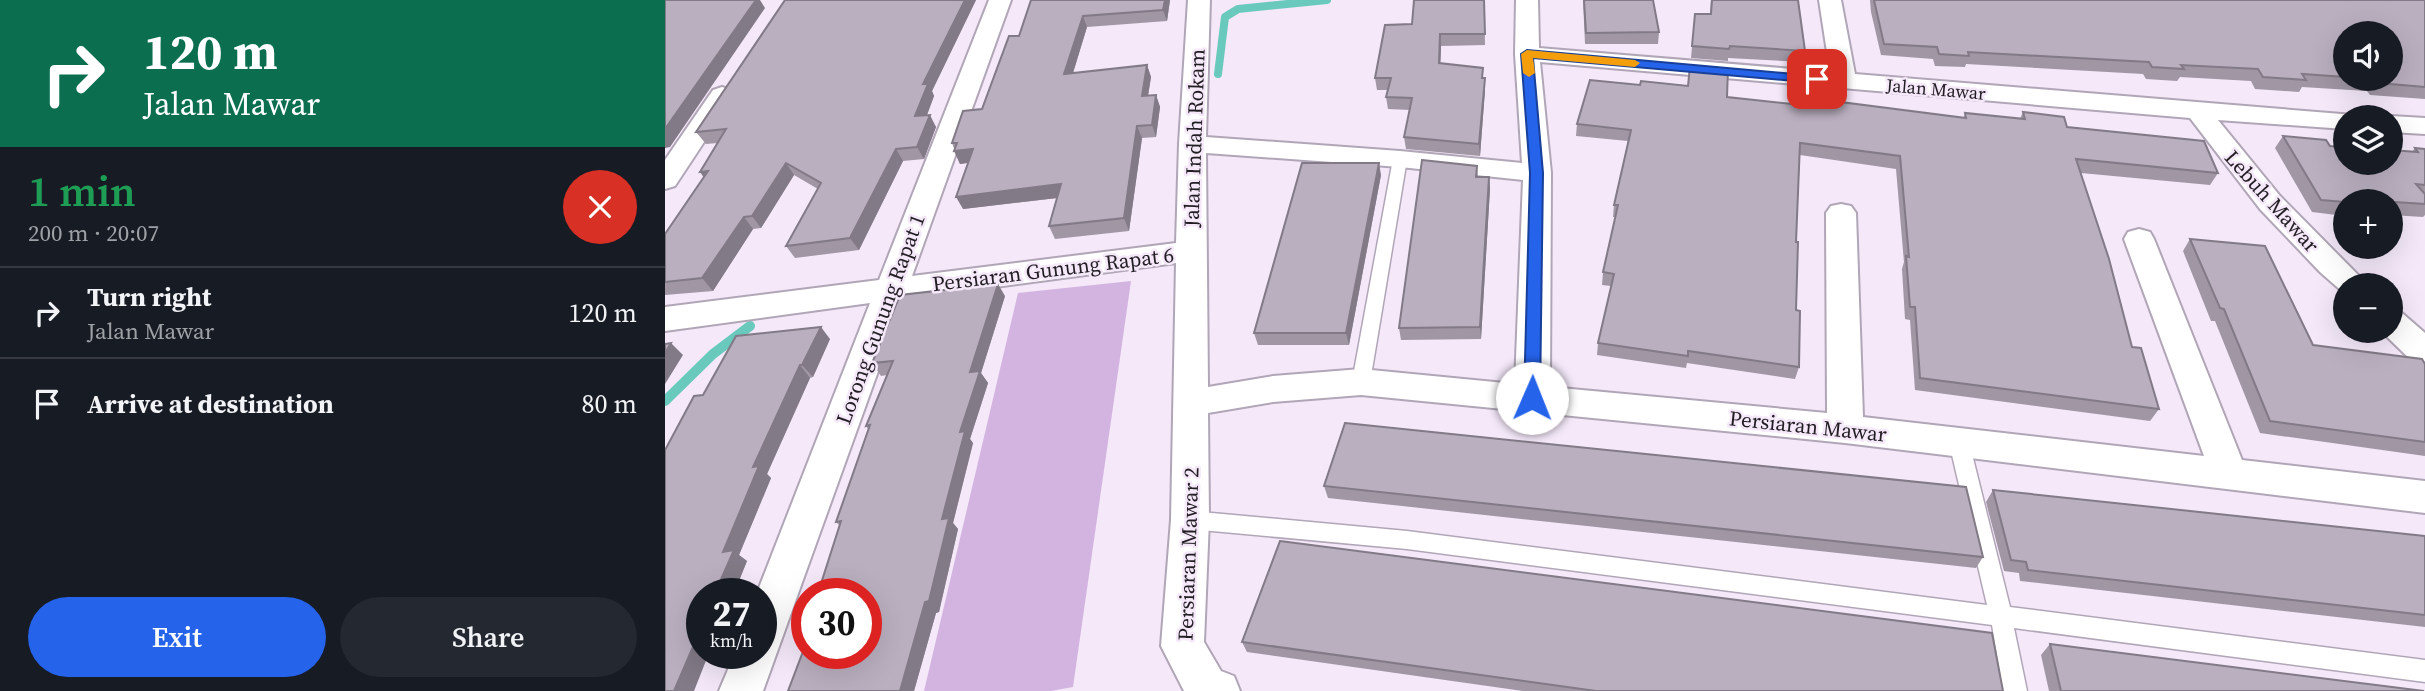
<!DOCTYPE html>
<meta charset="utf-8">
<style>
body{margin:0;font-family:"Source Serif 4",serif;background:#242831;color:#f1f3f6;height:100vh;display:flex;flex-direction:column;font-size:26px;white-space:nowrap}
*{box-sizing:border-box;margin:0}
p{font-size:23px;color:#9ea1a6}
.icon{flex:none;width:38px;height:38px;fill:none;stroke:currentColor;stroke-width:2;stroke-linecap:round;stroke-linejoin:round}
.map{position:relative;flex:1;overflow:hidden}
.drawer{display:flex;flex-direction:column;background:#171b24;width:665px}
.drawer>*{flex:none}
.hud{background:#0b6e4f;color:#fff;overflow:hidden}
.buttons{position:absolute;left:1668px;top:21px;display:grid;gap:14px}
.buttons a{display:grid;place-items:center;width:70px;height:70px;border-radius:50%;background:#171b24;box-shadow:0 7px 28px #0002;font-size:35px}
.speed{position:absolute;left:21px;top:578px;display:flex;gap:14px;font-size:35px;font-weight:700;text-align:center}
.speed>*{display:grid;place-content:center;width:91px;height:91px;border-radius:50%;background:#171b24;box-shadow:0 7px 28px #0002;line-height:1}
.speed small{font-size:18px;font-weight:400}
.speed .limit{border:10px solid #d22;background:#fff;color:#111}
.pin{position:absolute;display:grid;place-items:center;width:60px;height:60px;color:#fff;margin:-30px;border-radius:14px;box-shadow:0 4px 10px #0006}
.me{position:absolute;width:77px;margin:-38px;rotate:1deg;stroke-linejoin:round;filter:drop-shadow(0 0 5px #0008)}
.turn{display:flex;align-items:center;gap:24px;height:147px;padding:0 28px;font-size:32px}
.turn .icon{width:91px;height:91px;stroke-width:2.5}
.turn b{display:block;font-size:49px;line-height:60px}
.round{display:grid;place-items:center;flex:none;width:74px;height:74px;border-radius:37px;background:#242831}
.headline{display:flex;align-items:center;justify-content:space-between;height:119px;padding:0 28px}
h1{font-size:42px;font-weight:600;line-height:52px;color:#1e9e55}
.action{display:flex;gap:14px;margin-top:auto;padding:14px 28px}
.action a{flex:1;height:80px;border-radius:42px;background:#2563eb;color:#fff;font-size:28px;font-weight:600;line-height:80px;text-align:center}
.action a+a{background:#242831;color:#f1f3f6}
ul{padding:0;list-style:none}
li{display:flex;align-items:center;gap:21px;height:91px;padding:0 28px;border-top:2px solid #363941}
li div{flex:1}
li b{display:block;font-size:26px}
li em{font-style:normal}
main{display:flex;flex:1;min-height:0}
.map>svg:first-child{display:block}
.green{fill:#d3b4e1}
.lines{fill:none;stroke-linecap:round;stroke-linejoin:round}
.stream-far1{stroke:#69c9bc;stroke-width:8}
.stream{stroke:#69c9bc;stroke-width:10}
.lane-casing{stroke:#b1a6b7;stroke-width:3}
.street-casing{stroke:#b1a6b7;stroke-width:4}
.lane{fill:#fff;fill-rule:evenodd}
.street{fill:#fff;fill-rule:evenodd}
.wall{fill:#a096a4;fill-rule:evenodd}
.shaded-wall{fill:#827a86}
.building{fill:#baafbf;stroke:#827a86;stroke-width:2}
.route{fill:#2563eb;stroke:#184099;stroke-width:2}
.slow{fill:#f59e0b}
.labels{text-anchor:middle;dominant-baseline:central;stroke-width:5;stroke-linejoin:round;paint-order:stroke}
.far-street-label{font-size:18px;fill:#211d23;stroke:#f4e8f9}
.street-label{font-size:21px;fill:#211d23;stroke:#f4e8f9}
</style>
<main>
<section class="drawer">
<div class="hud">
<div class="turn"><svg class="icon" aria-label="right" viewBox="0 0 24 24"><path d="M7 20v-9h11M14 6l5 5-5 5"/></svg><div><b>120 m</b>Jalan Mawar</div></div>
</div>
<div class="headline"><div><h1>1 min</h1><p>200 m · 20:07</p></div><a class="round" style="background:#d93025;color:#fff"><svg class="icon" aria-label="close" viewBox="0 0 24 24"><path d="M6 6l12 12M18 6L6 18"/></svg></a></div>
<ul>
<li><svg class="icon" aria-label="right" viewBox="0 0 24 24"><path d="M7 20v-9h11M14 6l5 5-5 5"/></svg><div><b>Turn right</b><p>Jalan Mawar</p></div><em>120 m</em></li>
<li><svg class="icon" aria-label="arrive" viewBox="0 0 24 24"><path d="M6 21V4h12l-3 4 3 4H6"/></svg><div><b>Arrive at destination</b></div><em>80 m</em></li>
</ul>
<div class="action"><a>Exit</a><a>Share</a></div>
</section>
<div class="map">
<svg width="1760" height="691" viewBox="0 0 1760 691">
<rect width="100%" height="100%" fill="#f4e8f9"/>
<!-- green -->
<path class="green" d="M 466,281 L 408,687 L 386,691 L 259,691 L 353,293 Z"/>
<g class="lines">
<!-- stream-far1 -->
<path class="stream-far1" d="M 553,74 L 560,17 L 573,9 L 662,0"/>
<!-- stream -->
<path class="stream" d="M 0,401 L 48,354 L 85,326"/>
<defs>
<path id="lane" d="M 735,155 L 742,159 L 705,382 L 702,387 L 690,387 L 687,382 L 728,159 Z
M 1294,434 L 1301,437 L 1304,442 L 1345,607 L 1760,660 L 1760,682 L 1349,628 L 1362,691 L 1338,691 L 1327,625 L 742,549 L 525,529 L 518,526 L 515,520 L 518,514 L 525,511 L 742,531 L 1322,605 L 1284,442 L 1287,437 Z"/>
<path id="street" d="M 324,0 L 346,0 L 247,276 L 511,243 L 514,144 L 523,0 L 545,0 L 541,137 L 735,151 L 857,163 L 850,54 L 851,0 L 873,0 L 874,48 L 1165,72 L 1154,0 L 1176,0 L 1190,74 L 1689,115 L 1690,117 L 1680,117 L 1680,129 L 1553,120 L 1615,196 L 1703,285 L 1680,285 L 1680,294 L 1655,272 L 1595,209 L 1525,118 L 875,62 L 886,173 L 885,387 L 1162,413 L 1161,213 L 1166,206 L 1176,204 L 1186,206 L 1191,213 L 1198,417 L 1539,456 L 1459,239 L 1463,232 L 1474,229 L 1485,232 L 1489,239 L 1577,460 L 1760,481 L 1760,513 L 1180,443 L 696,395 L 608,402 L 543,413 L 544,520 L 539,642 L 556,671 L 569,676 L 575,691 L 519,691 L 496,646 L 506,520 L 511,263 L 239,299 L 98,691 L 54,691 L 70,653 L 96,653 L 96,593 L 92,593 L 205,303 L 0,331 L 0,307 L 214,280 ZM 541,153 L 735,167 L 858,180 L 850,384 L 696,369 L 608,376 L 543,387 Z
M 57,87 L 66,90 L 70,95 L 10,186 L 0,189 L 0,160 L 48,90 Z
M 1726,116 L 1760,118 L 1760,134 L 1726,132 L 1726,117 L 1722,117 Z
M 1726,309 L 1737,313 L 1760,333 L 1760,365 L 1748,362 L 1716,331 L 1726,331 Z"/>
</defs>
<!-- lane casing -->
<use href="#lane" class="lane-casing"/>
<!-- street casing -->
<use href="#street" class="street-casing"/>
<!-- lane -->
<use href="#lane" class="lane"/>
<!-- street -->
<use href="#street" class="street"/>
</g>
<!-- wall -->
<path class="wall" d="M 120,0 L 311,0 L 267,91 L 269,96 L 262,115 L 271,127 L 259,159 L 238,161 L 194,250 L 130,258 L 121,246 L 153,189 L 129,175 L 96,228 L 88,229 L 48,291 L 0,295 L 0,234 L 39,178 L 53,143 L 41,144 L 31,132 Z
M 366,0 L 505,0 L 502,21 L 422,27 L 408,73 L 482,65 L 486,77 L 483,96 L 491,95 L 495,107 L 491,137 L 477,138 L 464,231 L 390,239 L 384,226 L 392,198 L 298,209 L 303,163 L 295,164 L 287,143 L 317,109 L 354,36 Z
M 819,0 L 820,45 L 776,46 L 775,64 L 820,78 L 820,90 L 815,156 L 741,149 L 739,137 L 745,110 L 723,109 L 721,97 L 723,90 L 712,90 L 710,78 Z
M 918,0 L 988,0 L 994,32 L 993,44 L 920,44 Z
M 1046,0 L 1133,0 L 1140,51 L 1137,62 L 1063,58 L 1063,61 L 1026,58 L 1030,14 L 1045,14 Z
M 1205,0 L 1760,0 L 1760,99 L 1705,95 L 1702,91 L 1637,87 L 1634,92 L 1590,89 L 1586,81 L 1515,77 L 1512,81 L 1481,79 L 1478,74 L 1301,64 L 1300,67 L 1270,66 L 1268,59 L 1216,55 L 1206,12 ZM 1680,33 L 1726,79 L 1680,79 Z
M 975,85 L 1023,86 L 1062,97 L 1135,105 L 1136,97 L 1299,118 L 1300,113 L 1355,119 L 1358,112 L 1402,127 L 1553,173 L 1545,185 L 1416,173 L 1467,347 L 1494,409 L 1485,421 L 1250,390 L 1245,320 L 1240,319 L 1237,269 L 1239,262 L 1231,169 L 1135,155 L 1131,242 L 1131,310 L 1134,367 L 1130,379 L 1022,363 L 1021,368 L 932,355 L 933,343 L 946,286 L 937,285 L 938,272 L 951,217 L 948,217 L 949,205 L 963,141 L 911,136 L 912,124 Z
M 1618,136 L 1665,146 L 1747,152 L 1750,148 L 1760,149 L 1760,215 L 1758,217 L 1726,215 L 1726,201 L 1680,201 L 1680,216 L 1647,212 L 1610,148 Z
M 812,166 L 813,177 L 824,177 L 825,189 L 816,339 L 736,340 L 734,328 Z
M 716,175 L 684,345 L 593,345 L 589,333 Z
M 1525,239 L 1648,345 L 1760,364 L 1760,456 L 1595,433 L 1550,321 L 1546,321 L 1518,251 Z
M 340,296 L 316,373 L 323,383 L 305,439 L 308,443 L 288,523 L 293,529 L 274,612 L 271,613 L 249,691 L 123,691 L 142,653 L 175,526 L 171,522 L 203,429 L 201,426 L 222,375 L 216,376 L 207,363 Z
M 165,339 L 148,377 L 145,378 L 102,474 L 106,478 L 74,555 L 82,561 L 69,593 L 38,395 Z
M 659,486 L 1318,557 L 1311,568 L 663,498 Z
M 1328,490 L 1760,536 L 1760,627 L 1355,581 L 1354,573 L 1339,571 L 1321,502 Z
M 577,642 L 1338,691 L 858,691 L 582,652 Z
M 1385,644 L 1759,691 L 1384,691 L 1376,655 Z"/>
<!-- shaded-wall -->
<path class="shaded-wall" d="M 83,0 L 95,0 L 100,8 L 5,147 L 0,148 L 0,129 Z
M 300,0 L 311,0 L 267,91 L 269,96 L 257,128 L 250,116 L 258,84 Z
M 500,0 L 505,0 L 502,21 L 498,10 Z
M 418,16 L 422,27 L 404,86 L 399,74 Z
M 775,34 L 776,46 L 775,75 L 774,63 Z
M 482,65 L 486,77 L 481,108 L 477,96 Z
M 820,78 L 820,90 L 815,156 L 814,144 Z
M 491,95 L 495,107 L 491,137 L 487,125 Z
M 265,115 L 271,127 L 259,159 L 252,147 Z
M 472,126 L 477,138 L 464,231 L 459,218 Z
M 231,149 L 238,161 L 194,250 L 185,238 Z
M 308,149 L 314,161 L 295,164 L 289,151 Z
M 121,163 L 129,175 L 96,228 L 87,216 Z
M 714,163 L 716,175 L 684,345 L 681,333 Z
M 43,171 L 44,185 L 35,172 Z
M 824,177 L 825,189 L 816,339 L 815,327 Z
M 396,184 L 401,197 L 298,209 L 291,197 Z
M 79,217 L 88,229 L 48,291 L 37,278 Z
M 333,284 L 340,296 L 316,373 L 323,383 L 305,439 L 308,443 L 288,523 L 293,529 L 274,612 L 271,613 L 249,691 L 235,691 L 295,432 L 305,372 Z
M 156,327 L 165,339 L 148,377 L 137,365 Z
M 6,343 L 18,355 L 0,384 L 0,353 Z
M 135,365 L 145,378 L 102,474 L 106,478 L 74,555 L 82,561 L 69,593 L 50,593 L 58,552 L 88,467 Z
M 37,626 L 37,653 L 44,653 L 29,691 L 9,691 Z"/>
<!-- building -->
<path class="building" d="M 0,0 L 91,0 L 0,129 Z
M 120,0 L 300,0 L 258,84 L 263,84 L 250,116 L 265,115 L 252,147 L 231,149 L 185,238 L 121,246 L 156,183 L 121,163 L 87,216 L 79,217 L 37,278 L 0,282 L 0,234 L 43,171 L 35,172 L 61,129 L 31,132 Z
M 366,0 L 500,0 L 498,10 L 418,16 L 399,74 L 482,65 L 477,96 L 491,95 L 487,125 L 472,126 L 459,218 L 384,226 L 396,184 L 291,197 L 308,149 L 289,151 L 292,143 L 287,143 L 298,111 L 317,109 L 344,36 L 354,36 Z
M 749,0 L 819,0 L 820,34 L 775,34 L 774,63 L 818,68 L 817,78 L 820,78 L 814,144 L 739,137 L 747,98 L 721,97 L 726,78 L 710,78 L 720,25 L 747,24 Z
M 919,0 L 988,0 L 994,32 L 921,33 Z
M 1047,0 L 1133,0 L 1140,51 L 1065,46 L 1064,49 L 1027,46 L 1030,14 L 1046,14 Z
M 1209,0 L 1760,0 L 1760,87 L 1714,83 L 1711,80 L 1700,79 L 1726,79 L 1726,33 L 1680,33 L 1680,77 L 1637,74 L 1641,80 L 1598,77 L 1593,69 L 1516,65 L 1519,69 L 1487,67 L 1484,62 L 1303,52 L 1304,56 L 1274,54 L 1272,47 L 1219,44 Z
M 1025,66 L 1063,69 L 1062,97 L 1136,105 L 1136,97 L 1301,118 L 1300,113 L 1360,119 L 1358,112 L 1399,117 L 1402,127 L 1539,141 L 1553,173 L 1411,159 L 1444,259 L 1467,347 L 1476,348 L 1494,409 L 1255,378 L 1250,307 L 1245,307 L 1241,256 L 1244,257 L 1235,156 L 1135,143 L 1131,242 L 1133,242 L 1131,310 L 1135,311 L 1134,367 L 1023,351 L 1023,356 L 933,343 L 949,274 L 938,272 L 953,205 L 949,205 L 966,130 L 912,124 L 925,80 L 975,85 L 976,81 L 1023,86 Z
M 1618,136 L 1661,140 L 1665,146 L 1680,147 L 1680,163 L 1726,163 L 1726,150 L 1753,152 L 1750,148 L 1760,149 L 1760,185 L 1751,184 L 1760,194 L 1760,204 L 1699,200 L 1700,201 L 1680,201 L 1680,202 L 1656,200 Z
M 757,160 L 812,166 L 811,177 L 824,177 L 815,327 L 734,328 Z
M 637,163 L 714,163 L 681,333 L 589,333 Z
M 1525,239 L 1600,246 L 1648,345 L 1757,359 L 1760,364 L 1760,442 L 1605,421 L 1559,309 L 1555,308 Z
M 333,284 L 305,372 L 315,371 L 295,432 L 300,431 L 277,519 L 284,518 L 264,601 L 260,602 L 235,691 L 123,691 L 142,641 L 142,653 L 201,653 L 201,593 L 153,593 L 176,521 L 171,522 L 205,425 L 201,426 L 228,361 L 207,363 L 235,295 Z
M 156,327 L 137,365 L 135,365 L 88,467 L 94,466 L 58,552 L 69,550 L 50,593 L 37,593 L 37,626 L 9,691 L 0,691 L 0,450 L 29,396 L 38,395 L 71,336 Z
M 6,343 L 0,353 L 0,344 Z
M 680,423 L 1301,487 L 1318,557 L 659,486 Z
M 1328,490 L 1760,536 L 1760,615 L 1363,570 L 1361,562 L 1346,560 Z
M 615,541 L 1327,633 L 1338,691 L 931,691 L 577,642 Z
M 1385,644 L 1759,691 L 1396,691 Z"/>
<!-- route -->
<path class="route" d="M 862,50 L 1152,76 L 1158,79 L 1152,83 L 868,58 L 878,173 L 875,398 L 873,402 L 861,402 L 859,398 L 865,173 L 856,54 Z"/>
<!-- slow -->
<path class="slow" d="M 862,50 L 970,60 L 975,63 L 970,67 L 868,58 L 870,73 L 864,77 L 858,73 L 856,54 Z"/>
<g class="labels">
<!-- far-street labels -->
<g class="far-street-label">
<text transform="translate(1271 89) rotate(5)">Jalan Mawar</text>
</g>
<!-- street labels -->
<g class="street-label">
<text transform="translate(529 138) rotate(-88)">Jalan Indah Rokam</text>
<text transform="translate(1607 201) rotate(48)">Lebuh Mawar</text>
<text transform="translate(388 269) rotate(-7)">Persiaran Gunung Rapat 6</text>
<text transform="translate(215 319) rotate(-70)">Lorong Gunung Rapat 1</text>
<text transform="translate(1143 426) rotate(6)">Persiaran Mawar</text>
<text transform="translate(523 554) rotate(-88)">Persiaran Mawar 2</text>
</g>
</g>
</svg>
<div class="buttons">
<a><svg class="icon" aria-label="sound" viewBox="0 0 24 24"><path d="M4 9h4l5-4v14l-5-4H4zM17 9q2 3 0 6"/></svg></a>
<a><svg class="icon" aria-label="layers" viewBox="0 0 24 24"><path d="M12 4l9 5-9 5-9-5zM3 14l9 5 9-5"/></svg></a>
<a>+</a>
<a>−</a>
</div>
<div class="speed"><div>27<small>km/h</small></div><div class="limit">30</div></div>
<div class="pin" style="left:1152px;top:79px;background:#d93025"><svg class="icon" aria-label="arrive" viewBox="0 0 24 24"><path d="M6 21V4h12l-3 4 3 4H6"/></svg></div>
<svg class="me" style="left:867px;top:398px" viewBox="-20 -20 40 40"><circle r="19" fill="#fff"/><path d="M0-13L10 11 0 6-10 11z" fill="#2563eb"/></svg>
</div>
</main>
